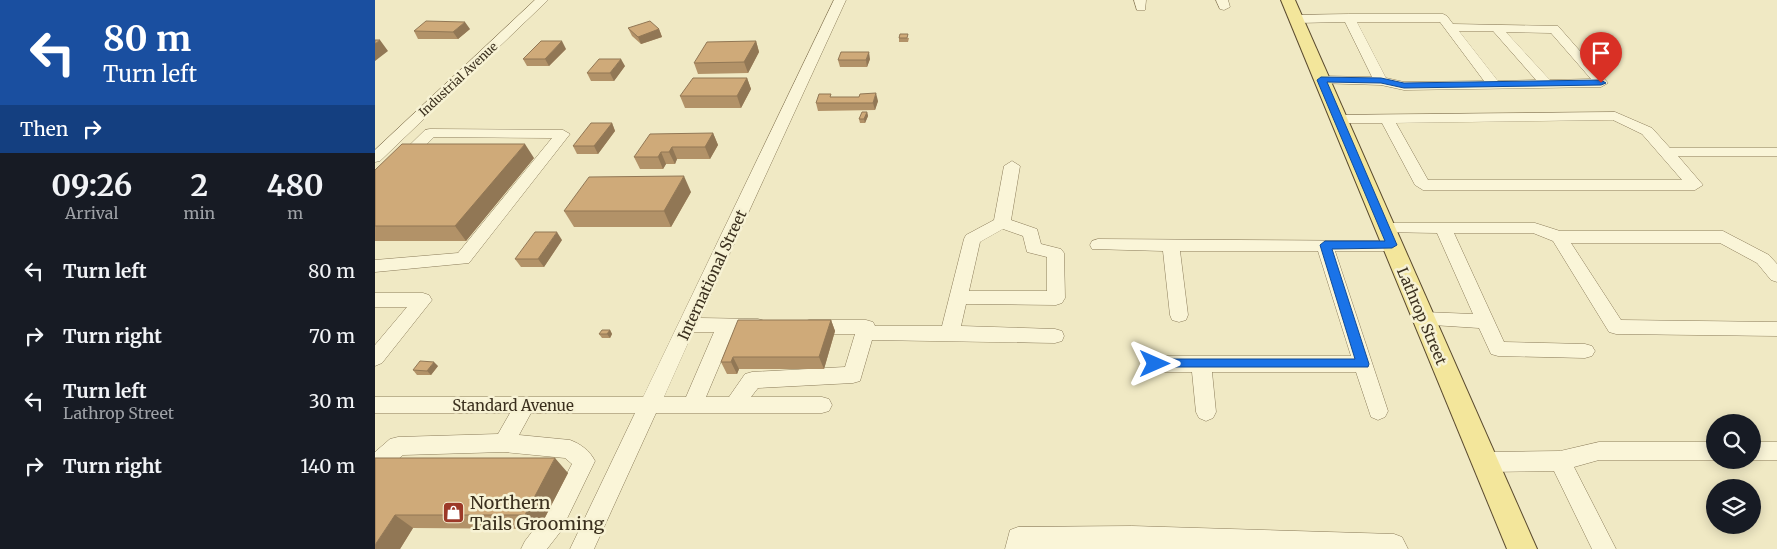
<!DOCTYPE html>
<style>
body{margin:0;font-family:Merriweather,serif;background:#242831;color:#f1f3f6;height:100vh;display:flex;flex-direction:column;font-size:19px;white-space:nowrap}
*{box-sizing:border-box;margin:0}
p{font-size:16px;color:#9ea1a6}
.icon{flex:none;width:28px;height:28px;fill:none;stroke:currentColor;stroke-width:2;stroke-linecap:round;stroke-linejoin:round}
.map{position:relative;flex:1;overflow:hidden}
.panel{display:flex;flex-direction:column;background:#171b24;width:375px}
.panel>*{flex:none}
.banner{background:#1a4fa0;color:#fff;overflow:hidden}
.fabs{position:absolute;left:1331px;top:414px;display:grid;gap:10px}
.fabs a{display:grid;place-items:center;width:55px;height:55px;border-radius:50%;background:#171b24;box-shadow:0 2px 12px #0003;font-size:25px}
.pin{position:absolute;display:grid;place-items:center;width:42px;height:42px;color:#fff;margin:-51px -21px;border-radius:50% 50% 50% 0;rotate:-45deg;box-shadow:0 0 5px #0007}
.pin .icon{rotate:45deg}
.me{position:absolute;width:55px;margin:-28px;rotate:90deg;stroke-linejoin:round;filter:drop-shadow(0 0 4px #0008)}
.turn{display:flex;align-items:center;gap:18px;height:105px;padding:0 20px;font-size:22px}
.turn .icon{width:65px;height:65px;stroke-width:2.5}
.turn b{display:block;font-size:35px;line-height:42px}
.then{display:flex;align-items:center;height:48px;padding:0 20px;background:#0003;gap:10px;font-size:19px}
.eta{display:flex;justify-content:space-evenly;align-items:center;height:85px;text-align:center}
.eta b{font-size:30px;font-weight:700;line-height:35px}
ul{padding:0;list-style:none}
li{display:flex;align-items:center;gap:15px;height:65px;padding:0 20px}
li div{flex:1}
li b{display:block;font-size:19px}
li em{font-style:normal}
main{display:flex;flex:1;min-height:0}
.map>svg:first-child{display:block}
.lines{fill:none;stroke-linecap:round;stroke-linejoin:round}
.minor-casing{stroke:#8b7c5a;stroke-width:1}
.major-casing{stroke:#59492e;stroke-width:2}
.minor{fill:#faf5d8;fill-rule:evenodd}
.major{fill:#f3e69b;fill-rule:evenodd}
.wall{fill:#b29268}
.shaded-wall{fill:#917755}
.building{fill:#cfaa79;stroke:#917755}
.route{fill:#1a73e8;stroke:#114b97}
.labels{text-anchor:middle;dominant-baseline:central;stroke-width:5;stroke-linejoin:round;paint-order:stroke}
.far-street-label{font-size:12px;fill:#3b301e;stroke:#f7f2d4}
.street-label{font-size:15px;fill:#3b301e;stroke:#f7f2d4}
.near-poi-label{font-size:18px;fill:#3b301e;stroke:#f7f2d4;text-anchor:start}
</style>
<main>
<section class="panel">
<div class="banner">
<div class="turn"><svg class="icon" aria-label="left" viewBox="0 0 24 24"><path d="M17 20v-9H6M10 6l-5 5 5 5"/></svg><div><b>80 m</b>Turn left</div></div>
<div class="then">Then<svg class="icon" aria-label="right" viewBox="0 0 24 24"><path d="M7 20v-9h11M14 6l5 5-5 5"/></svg></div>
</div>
<div class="eta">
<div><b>09:26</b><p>Arrival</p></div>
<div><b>2</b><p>min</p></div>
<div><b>480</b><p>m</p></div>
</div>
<ul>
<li><svg class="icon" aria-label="left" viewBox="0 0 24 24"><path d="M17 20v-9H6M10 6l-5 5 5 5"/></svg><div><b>Turn left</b></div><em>80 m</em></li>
<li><svg class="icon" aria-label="right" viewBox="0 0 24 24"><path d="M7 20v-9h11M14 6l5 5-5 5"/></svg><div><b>Turn right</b></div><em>70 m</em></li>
<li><svg class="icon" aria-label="left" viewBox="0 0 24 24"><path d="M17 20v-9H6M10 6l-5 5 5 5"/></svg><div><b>Turn left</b><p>Lathrop Street</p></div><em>30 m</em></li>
<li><svg class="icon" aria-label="right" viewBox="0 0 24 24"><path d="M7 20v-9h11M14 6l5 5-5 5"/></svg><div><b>Turn right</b></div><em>140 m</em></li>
</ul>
</section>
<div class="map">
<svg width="1402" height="549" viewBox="0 0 1402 549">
<rect width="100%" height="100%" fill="#f0e9c4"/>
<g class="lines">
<defs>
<path id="minor" d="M 160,0 L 173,0 L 5,161 L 0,162 L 0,150 Z
M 459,0 L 471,0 L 325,318 L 383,319 L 390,321 L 392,326 L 390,331 L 358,333 L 331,397 L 354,397 L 370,374 L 377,372 L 470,367 L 480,334 L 434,334 L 427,332 L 425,327 L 427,322 L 434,320 L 491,320 L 498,322 L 500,326 L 567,326 L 589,239 L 591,235 L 619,220 L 629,166 L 637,161 L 645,166 L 636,220 L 662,229 L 666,244 L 686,249 L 689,253 L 690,298 L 687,303 L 681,305 L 591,304 L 586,326 L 680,329 L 687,331 L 689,336 L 687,341 L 680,343 L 497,340 L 485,381 L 478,383 L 383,388 L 376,397 L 447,397 L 454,399 L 457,405 L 454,411 L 447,413 L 281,413 L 219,549 L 195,549 L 260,413 L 156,413 L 144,435 L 195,440 C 206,444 215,451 220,461 L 186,531 L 172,549 L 146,549 L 150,541 L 170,515 L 197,464 L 190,458 L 129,452 L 28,455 L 8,472 L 0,475 L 0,452 L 15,439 L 23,437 L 123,434 L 135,413 L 0,413 L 0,397 L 268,397 ZM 628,229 L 648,236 L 652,252 L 672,257 L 672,291 L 594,291 L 605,242 ZM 318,332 L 339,332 L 311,397 L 289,397 Z
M 759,0 L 771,0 L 770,10 L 762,10 Z
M 841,0 L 853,0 L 855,7 L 849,10 L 845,9 Z
M 974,14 L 1068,14 L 1072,16 L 1078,24 L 1183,26 L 1233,83 L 1226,87 L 1029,90 L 1006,85 L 942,83 L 940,80 L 947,76 L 997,77 L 970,22 L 921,23 L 915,19 L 921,15 ZM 982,22 L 1065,22 L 1109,81 L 1029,82 L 1011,78 ZM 1084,31 L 1118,31 L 1161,80 L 1123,81 ZM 1131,32 L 1176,33 L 1216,79 L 1175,80 Z
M 1240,112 L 1277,128 L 1295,148 L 1402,148 L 1402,156 L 1303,156 L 1328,185 L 1320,190 L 1048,190 L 1040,185 L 1007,123 L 963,123 L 956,119 L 963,115 ZM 1238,120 L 1267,134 L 1307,180 L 1053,180 L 1021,123 Z
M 55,129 L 188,130 L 195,134 L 94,263 L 0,272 L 0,260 L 83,253 L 177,138 L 59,137 L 5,191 L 0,193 L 0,179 L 50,130 Z
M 1010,223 L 1160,223 L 1185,231 L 1348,231 L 1394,255 L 1402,264 L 1402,282 L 1396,280 L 1382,263 L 1345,243 L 1196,243 L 1246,320 L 1402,322 L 1402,336 L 1241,334 L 1234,332 L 1178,241 L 1158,233 L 1079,233 L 1129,342 L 1210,344 L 1217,346 L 1220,351 L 1217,356 L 1210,358 L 1123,356 L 1116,354 L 1104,328 L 1042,324 L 1040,319 L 1042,314 L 1049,312 L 1098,314 L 1062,233 L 1004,232 L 1002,228 L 1004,224 Z
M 723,239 L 1023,241 L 1025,245 L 1023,249 L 1017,251 L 960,251 L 1013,411 L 1010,417 L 1003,420 L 996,417 L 981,372 L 837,372 L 841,412 L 838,418 L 831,421 L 824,418 L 821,412 L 817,372 L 780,372 L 773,369 L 770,364 L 773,359 L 780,356 L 976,356 L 943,251 L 805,251 L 813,315 L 811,320 L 804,322 L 797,320 L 795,315 L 788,251 L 717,249 L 715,245 L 717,241 Z
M 0,293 L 48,293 L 54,295 L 57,300 L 7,363 L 0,366 L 0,345 L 32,307 L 0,307 Z
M 1224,442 L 1340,442 L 1341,460 L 1224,460 L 1199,467 L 1241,549 L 1217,549 L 1179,471 L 1110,472 L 1102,469 L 1099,462 L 1102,455 L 1110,452 L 1185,451 Z
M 1378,442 L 1402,442 L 1402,460 L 1377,460 Z
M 757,526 L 1019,534 L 1027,537 L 1033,549 L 630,549 L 635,530 L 643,527 Z"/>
<path id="major" d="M 906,0 L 920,0 L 1162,549 L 1132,549 Z"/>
</defs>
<!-- minor casing -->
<use href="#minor" class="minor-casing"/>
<!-- major casing -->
<use href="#major" class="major-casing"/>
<!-- minor -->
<use href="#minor" class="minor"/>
<!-- major -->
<use href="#major" class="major"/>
</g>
<!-- wall -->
<path class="wall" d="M 253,28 L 284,29 L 287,37 L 266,44 L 257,36 Z
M 95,29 L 83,39 L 43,39 L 39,31 Z
M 524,38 L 534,38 L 533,42 L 524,42 Z
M 381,41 L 384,52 L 373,73 L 323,74 L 319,63 Z
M 191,49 L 174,66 L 152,66 L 148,59 Z
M 495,59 L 492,67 L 465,67 L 463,60 Z
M 250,66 L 239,81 L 216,81 L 212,73 Z
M 372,78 L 376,89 L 366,108 L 310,108 L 305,96 Z
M 457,97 L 503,101 L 500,110 L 443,111 L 441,103 Z
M 492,112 L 493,116 L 490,123 L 485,123 L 484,119 Z
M 237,123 L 240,131 L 223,154 L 202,154 L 198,146 Z
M 338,133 L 343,145 L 335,159 L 302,159 L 300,164 L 291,164 L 288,169 L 265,169 L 259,157 Z
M 159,158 L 91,241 L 0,241 L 0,170 Z
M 316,192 L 296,227 L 199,227 L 189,211 Z
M 187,240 L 169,267 L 146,267 L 140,259 Z
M 456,320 L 460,331 L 449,369 L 364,369 L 362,374 L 352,374 L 346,362 Z
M 235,330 L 237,334 L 235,338 L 227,338 L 224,334 Z
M 63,366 L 56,375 L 42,375 L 38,370 Z
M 0,458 L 193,473 L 164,529 L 38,528 L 25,549 Z"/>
<!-- shaded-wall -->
<path class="shaded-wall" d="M 90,22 L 95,29 L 83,39 L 78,32 Z
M 284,29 L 287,37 L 266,44 L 263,37 Z
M 5,40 L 13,51 L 0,61 L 0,44 Z
M 187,41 L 191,49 L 174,66 L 170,59 Z
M 381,41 L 384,52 L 373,73 L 369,62 Z
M 494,52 L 495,59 L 492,67 L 491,60 Z
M 246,59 L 250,66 L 239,81 L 235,73 Z
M 372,78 L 376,89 L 366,108 L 362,96 Z
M 501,93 L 503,101 L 500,110 L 498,103 Z
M 492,112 L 493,116 L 490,123 L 489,119 Z
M 237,123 L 240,131 L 223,154 L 219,146 Z
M 338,133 L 343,145 L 335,159 L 330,147 Z
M 150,144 L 159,158 L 91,241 L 80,226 Z
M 297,147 L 302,159 L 300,164 L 294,152 Z
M 286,152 L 291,164 L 288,169 L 283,157 Z
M 309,176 L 316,192 L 296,227 L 289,211 Z
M 182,232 L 187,240 L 169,267 L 163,259 Z
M 456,320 L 460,331 L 449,369 L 444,357 Z
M 235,330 L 237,334 L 235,338 L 232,334 Z
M 358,357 L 364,369 L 362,374 L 356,362 Z
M 59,362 L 63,366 L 56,375 L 52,371 Z
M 180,458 L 193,473 L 164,529 L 150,515 Z
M 20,515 L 38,528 L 25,549 L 0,549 L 0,545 Z"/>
<!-- building -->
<path class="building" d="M 51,21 L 90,22 L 78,32 L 39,31 Z
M 275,21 L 284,29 L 263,37 L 253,28 Z
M 525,34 L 533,34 L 532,38 L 524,38 Z
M 0,40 L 5,40 L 0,44 Z
M 166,41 L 187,41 L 170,59 L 148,59 Z
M 381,41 L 369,62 L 319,63 L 332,42 Z
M 466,52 L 494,52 L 491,60 L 463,60 Z
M 224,59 L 246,59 L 235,73 L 212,73 Z
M 318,78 L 372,78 L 362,96 L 305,96 Z
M 501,93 L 498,103 L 441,103 L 444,94 L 456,94 L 455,97 L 484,97 L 485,94 Z
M 487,112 L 492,112 L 489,119 L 484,119 Z
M 216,123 L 237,123 L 219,146 L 198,146 Z
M 338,133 L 330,147 L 297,147 L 294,152 L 286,152 L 283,157 L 259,157 L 275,134 Z
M 27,144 L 150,144 L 80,226 L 0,226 L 0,170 Z
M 309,176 L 289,211 L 189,211 L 214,177 Z
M 160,232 L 182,232 L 163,259 L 140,259 Z
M 363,320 L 456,320 L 444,357 L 358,357 L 356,362 L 346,362 Z
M 227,330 L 235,330 L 232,334 L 224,334 Z
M 45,361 L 59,362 L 52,371 L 38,370 Z
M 0,458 L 180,458 L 150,515 L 20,515 L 0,545 Z"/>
<!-- route -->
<path class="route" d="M 946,77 L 1006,78 L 1029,83 L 1226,80 L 1231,83 L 1226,85 L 1029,88 L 1006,83 L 952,82 L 1022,245 L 1017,248 L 957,249 L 994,364 L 993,367 L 776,367 L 774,364 L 780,359 L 980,359 L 945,245 L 950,241 L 1010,241 L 942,80 Z"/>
<!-- icons -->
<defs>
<symbol id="shop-square" viewBox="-11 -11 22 22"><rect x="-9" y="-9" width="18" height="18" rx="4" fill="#9c3928" stroke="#f7f2d4"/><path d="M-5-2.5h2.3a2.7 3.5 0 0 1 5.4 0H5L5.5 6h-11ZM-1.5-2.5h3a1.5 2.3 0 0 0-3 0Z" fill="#fff"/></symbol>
</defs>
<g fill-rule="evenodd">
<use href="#shop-square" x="66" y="500" width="25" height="25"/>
</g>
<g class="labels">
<!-- far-street labels -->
<g class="far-street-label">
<text transform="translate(83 79) rotate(-43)">Industrial Avenue</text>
</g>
<!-- street labels -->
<g class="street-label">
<text transform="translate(337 275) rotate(-65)">International Street</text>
<text transform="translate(1047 316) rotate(67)">Lathrop Street</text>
<text x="138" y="405">Standard Avenue</text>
</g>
<!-- near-poi labels -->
<g class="near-poi-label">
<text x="95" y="502">Northern<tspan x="95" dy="21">Tails Grooming</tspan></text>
</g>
</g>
</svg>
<div class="fabs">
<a><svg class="icon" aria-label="search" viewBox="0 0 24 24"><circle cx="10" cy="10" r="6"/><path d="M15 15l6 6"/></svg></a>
<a><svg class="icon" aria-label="layers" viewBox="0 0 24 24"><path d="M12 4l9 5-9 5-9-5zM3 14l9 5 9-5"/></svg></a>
</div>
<div class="pin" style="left:1226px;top:83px;background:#d93025"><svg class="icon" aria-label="arrive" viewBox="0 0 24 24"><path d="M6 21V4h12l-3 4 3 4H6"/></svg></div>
<svg class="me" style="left:780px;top:364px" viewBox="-20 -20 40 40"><path d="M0-17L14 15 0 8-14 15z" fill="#1a73e8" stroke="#fff" stroke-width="4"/></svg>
</div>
</main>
